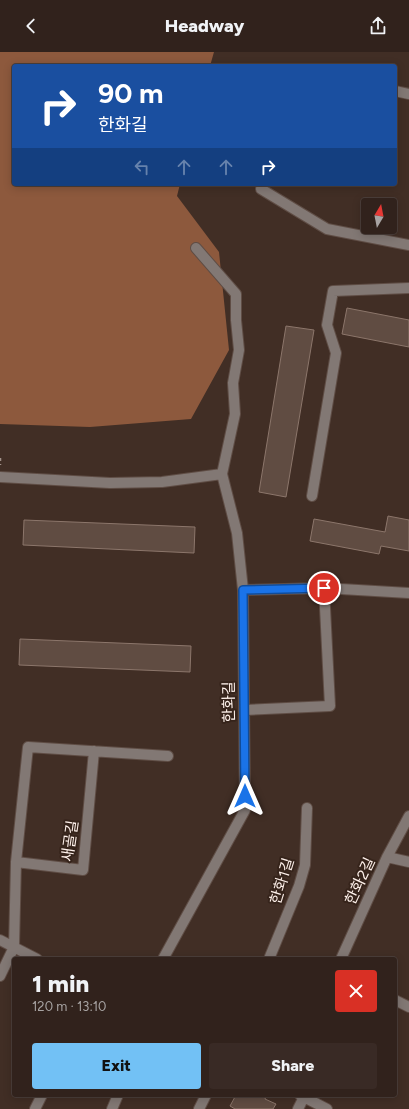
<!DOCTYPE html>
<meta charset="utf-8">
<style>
body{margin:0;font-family:Figtree,"Noto Sans KR",sans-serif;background:#392a25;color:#f1f3f6;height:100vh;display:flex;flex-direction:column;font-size:15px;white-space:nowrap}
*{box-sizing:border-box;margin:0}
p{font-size:13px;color:#a8a4a3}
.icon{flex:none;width:22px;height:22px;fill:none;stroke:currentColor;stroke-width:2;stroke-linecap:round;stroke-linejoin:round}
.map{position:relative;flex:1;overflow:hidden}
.details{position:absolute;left:12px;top:905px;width:385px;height:140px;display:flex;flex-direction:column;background:#31221c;border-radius:4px;box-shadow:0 2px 10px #0003,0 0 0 1px #4c3f3b}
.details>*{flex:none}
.guide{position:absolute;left:12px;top:12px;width:385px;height:122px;border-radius:4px;box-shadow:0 2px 10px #0003,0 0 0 1px #4c3f3b;background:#1a4fa0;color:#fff;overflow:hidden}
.needle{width:26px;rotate:10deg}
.fabs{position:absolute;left:361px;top:146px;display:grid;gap:8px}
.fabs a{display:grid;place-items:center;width:36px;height:36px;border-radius:4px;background:#31221c;box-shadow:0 2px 10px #0003,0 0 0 1px #4c3f3b;font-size:20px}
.pin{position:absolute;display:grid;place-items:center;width:34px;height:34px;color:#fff;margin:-17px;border:2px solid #fff;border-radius:50%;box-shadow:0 1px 4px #0007}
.me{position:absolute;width:44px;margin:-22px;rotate:0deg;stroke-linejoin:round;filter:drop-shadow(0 0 3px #0008)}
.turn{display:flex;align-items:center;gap:14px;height:84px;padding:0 20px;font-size:18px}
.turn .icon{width:52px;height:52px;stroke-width:2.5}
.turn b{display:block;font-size:28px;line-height:34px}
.lanes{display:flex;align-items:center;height:38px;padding:0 20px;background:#0003;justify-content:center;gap:20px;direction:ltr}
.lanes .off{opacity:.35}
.round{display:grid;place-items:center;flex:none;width:42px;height:42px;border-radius:4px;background:#392a25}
.head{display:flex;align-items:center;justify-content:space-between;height:68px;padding:0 20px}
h1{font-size:24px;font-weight:800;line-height:30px}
.primary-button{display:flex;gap:8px;margin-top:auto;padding:8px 20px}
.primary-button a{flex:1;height:46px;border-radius:4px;background:#72c1f5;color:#111;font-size:16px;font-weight:800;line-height:46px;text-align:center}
.primary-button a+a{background:#392a25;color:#f1f3f6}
header{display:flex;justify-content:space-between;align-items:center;height:52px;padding:0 20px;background:#31221c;font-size:18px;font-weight:800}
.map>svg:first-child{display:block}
.forest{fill:#8d593d}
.building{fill:#604c42;stroke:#8c766b}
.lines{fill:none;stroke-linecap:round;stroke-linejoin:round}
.minor-casing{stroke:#5f4d45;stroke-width:12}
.path{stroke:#a2928a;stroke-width:2.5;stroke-dasharray:3 3;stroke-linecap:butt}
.minor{stroke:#827874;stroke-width:10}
.route-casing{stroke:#114b97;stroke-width:10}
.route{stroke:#1a73e8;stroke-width:7}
.labels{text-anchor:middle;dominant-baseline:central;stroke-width:4;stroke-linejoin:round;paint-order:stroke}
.street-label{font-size:15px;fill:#fef1eb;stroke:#36241b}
</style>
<header><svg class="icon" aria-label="back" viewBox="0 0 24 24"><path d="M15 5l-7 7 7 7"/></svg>Headway<svg class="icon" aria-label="share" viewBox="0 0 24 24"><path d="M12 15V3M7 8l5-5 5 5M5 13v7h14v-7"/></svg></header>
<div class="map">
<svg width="409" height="1057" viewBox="0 0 409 1057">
<rect width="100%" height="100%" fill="#412e25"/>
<!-- forest -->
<path class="forest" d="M 0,0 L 214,0 L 210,14 L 14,14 L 14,132 L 180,132 L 177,144 L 219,200 L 229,298 L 191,367 L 90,375 L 0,372 Z"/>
<!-- building -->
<path class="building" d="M 347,256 L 409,268 L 409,295 L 342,282 Z
M 286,274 L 314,278 L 286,445 L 259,440 Z
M 388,464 L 409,468 L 409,499 L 381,494 L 379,502 L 310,489 L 314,467 L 385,480 Z
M 24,468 L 195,475 L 194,501 L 23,493 Z
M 20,587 L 191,594 L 190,620 L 19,613 Z
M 236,1043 L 265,1043 L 266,1044 L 265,1047 L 276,1052 L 273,1057 L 235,1057 L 230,1054 Z"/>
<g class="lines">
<defs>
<path id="minor" d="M 395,39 L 409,42
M 262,132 L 261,137 L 327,177 L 409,193
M 0,425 L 110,431 L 162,430 L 222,422
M 312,444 L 336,301 L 327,273 L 333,239 L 409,236
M 243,538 L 324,536 L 409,541
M 245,658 L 330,654 L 324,536
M 387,805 L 409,810
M 16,810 L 83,818 L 94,699
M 0,888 L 37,907
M 163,907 L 245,758 L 243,538 L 237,481 L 222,422 L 235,362 L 233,331 L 239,298 L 236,268 L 236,242 L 196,196
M 269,907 L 299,834 L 305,813 L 307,756
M 341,907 L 387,805 L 409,764
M 0,924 L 14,895 L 16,810 L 28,695 L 168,704
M 395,948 L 409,955
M 300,1043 L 327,1057
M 35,1057 L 42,1043
M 112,1057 L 118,1043
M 199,1057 L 206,1043
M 298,1057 L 304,1045"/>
</defs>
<!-- minor casing -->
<use href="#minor" class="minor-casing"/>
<!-- path -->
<path class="path" d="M 0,406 L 0,413"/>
<!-- minor -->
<use href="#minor" class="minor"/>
</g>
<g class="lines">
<defs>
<path id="route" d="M 245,744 L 243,538 L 324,536"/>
</defs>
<!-- route casing -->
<use href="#route" class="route-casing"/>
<!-- route -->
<use href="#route" class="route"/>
</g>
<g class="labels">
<!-- street labels -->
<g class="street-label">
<text transform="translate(229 650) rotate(-91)">한화길</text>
<text transform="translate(70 789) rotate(-82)">새골길</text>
<text transform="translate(282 829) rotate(-73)">한화1길</text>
<text transform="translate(360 829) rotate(-65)">한화2길</text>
</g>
</g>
</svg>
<div class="fabs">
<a><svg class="needle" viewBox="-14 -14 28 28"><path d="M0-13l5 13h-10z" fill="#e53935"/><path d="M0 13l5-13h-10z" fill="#a8a4a3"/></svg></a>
</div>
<div class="pin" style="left:324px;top:536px;background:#d93025"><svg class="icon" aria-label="arrive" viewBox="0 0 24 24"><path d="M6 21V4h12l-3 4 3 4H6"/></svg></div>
<svg class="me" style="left:245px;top:744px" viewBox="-20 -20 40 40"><path d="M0-17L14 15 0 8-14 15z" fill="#1a73e8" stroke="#fff" stroke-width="4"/></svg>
<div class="guide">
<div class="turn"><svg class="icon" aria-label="right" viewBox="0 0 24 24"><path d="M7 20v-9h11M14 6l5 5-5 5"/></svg><div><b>90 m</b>한화길</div></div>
<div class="lanes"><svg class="icon off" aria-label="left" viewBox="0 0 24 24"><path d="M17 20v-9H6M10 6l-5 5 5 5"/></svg><svg class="icon off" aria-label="ahead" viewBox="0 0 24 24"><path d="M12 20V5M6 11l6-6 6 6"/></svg><svg class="icon off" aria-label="ahead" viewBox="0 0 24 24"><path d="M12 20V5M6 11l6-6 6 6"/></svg><svg class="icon" aria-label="right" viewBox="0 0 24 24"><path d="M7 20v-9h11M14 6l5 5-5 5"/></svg></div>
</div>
<section class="details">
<div class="head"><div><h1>1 min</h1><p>120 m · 13:10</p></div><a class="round" style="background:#d93025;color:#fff"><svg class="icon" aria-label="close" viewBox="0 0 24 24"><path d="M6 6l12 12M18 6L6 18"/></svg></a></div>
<div class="primary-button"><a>Exit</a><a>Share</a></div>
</section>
</div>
